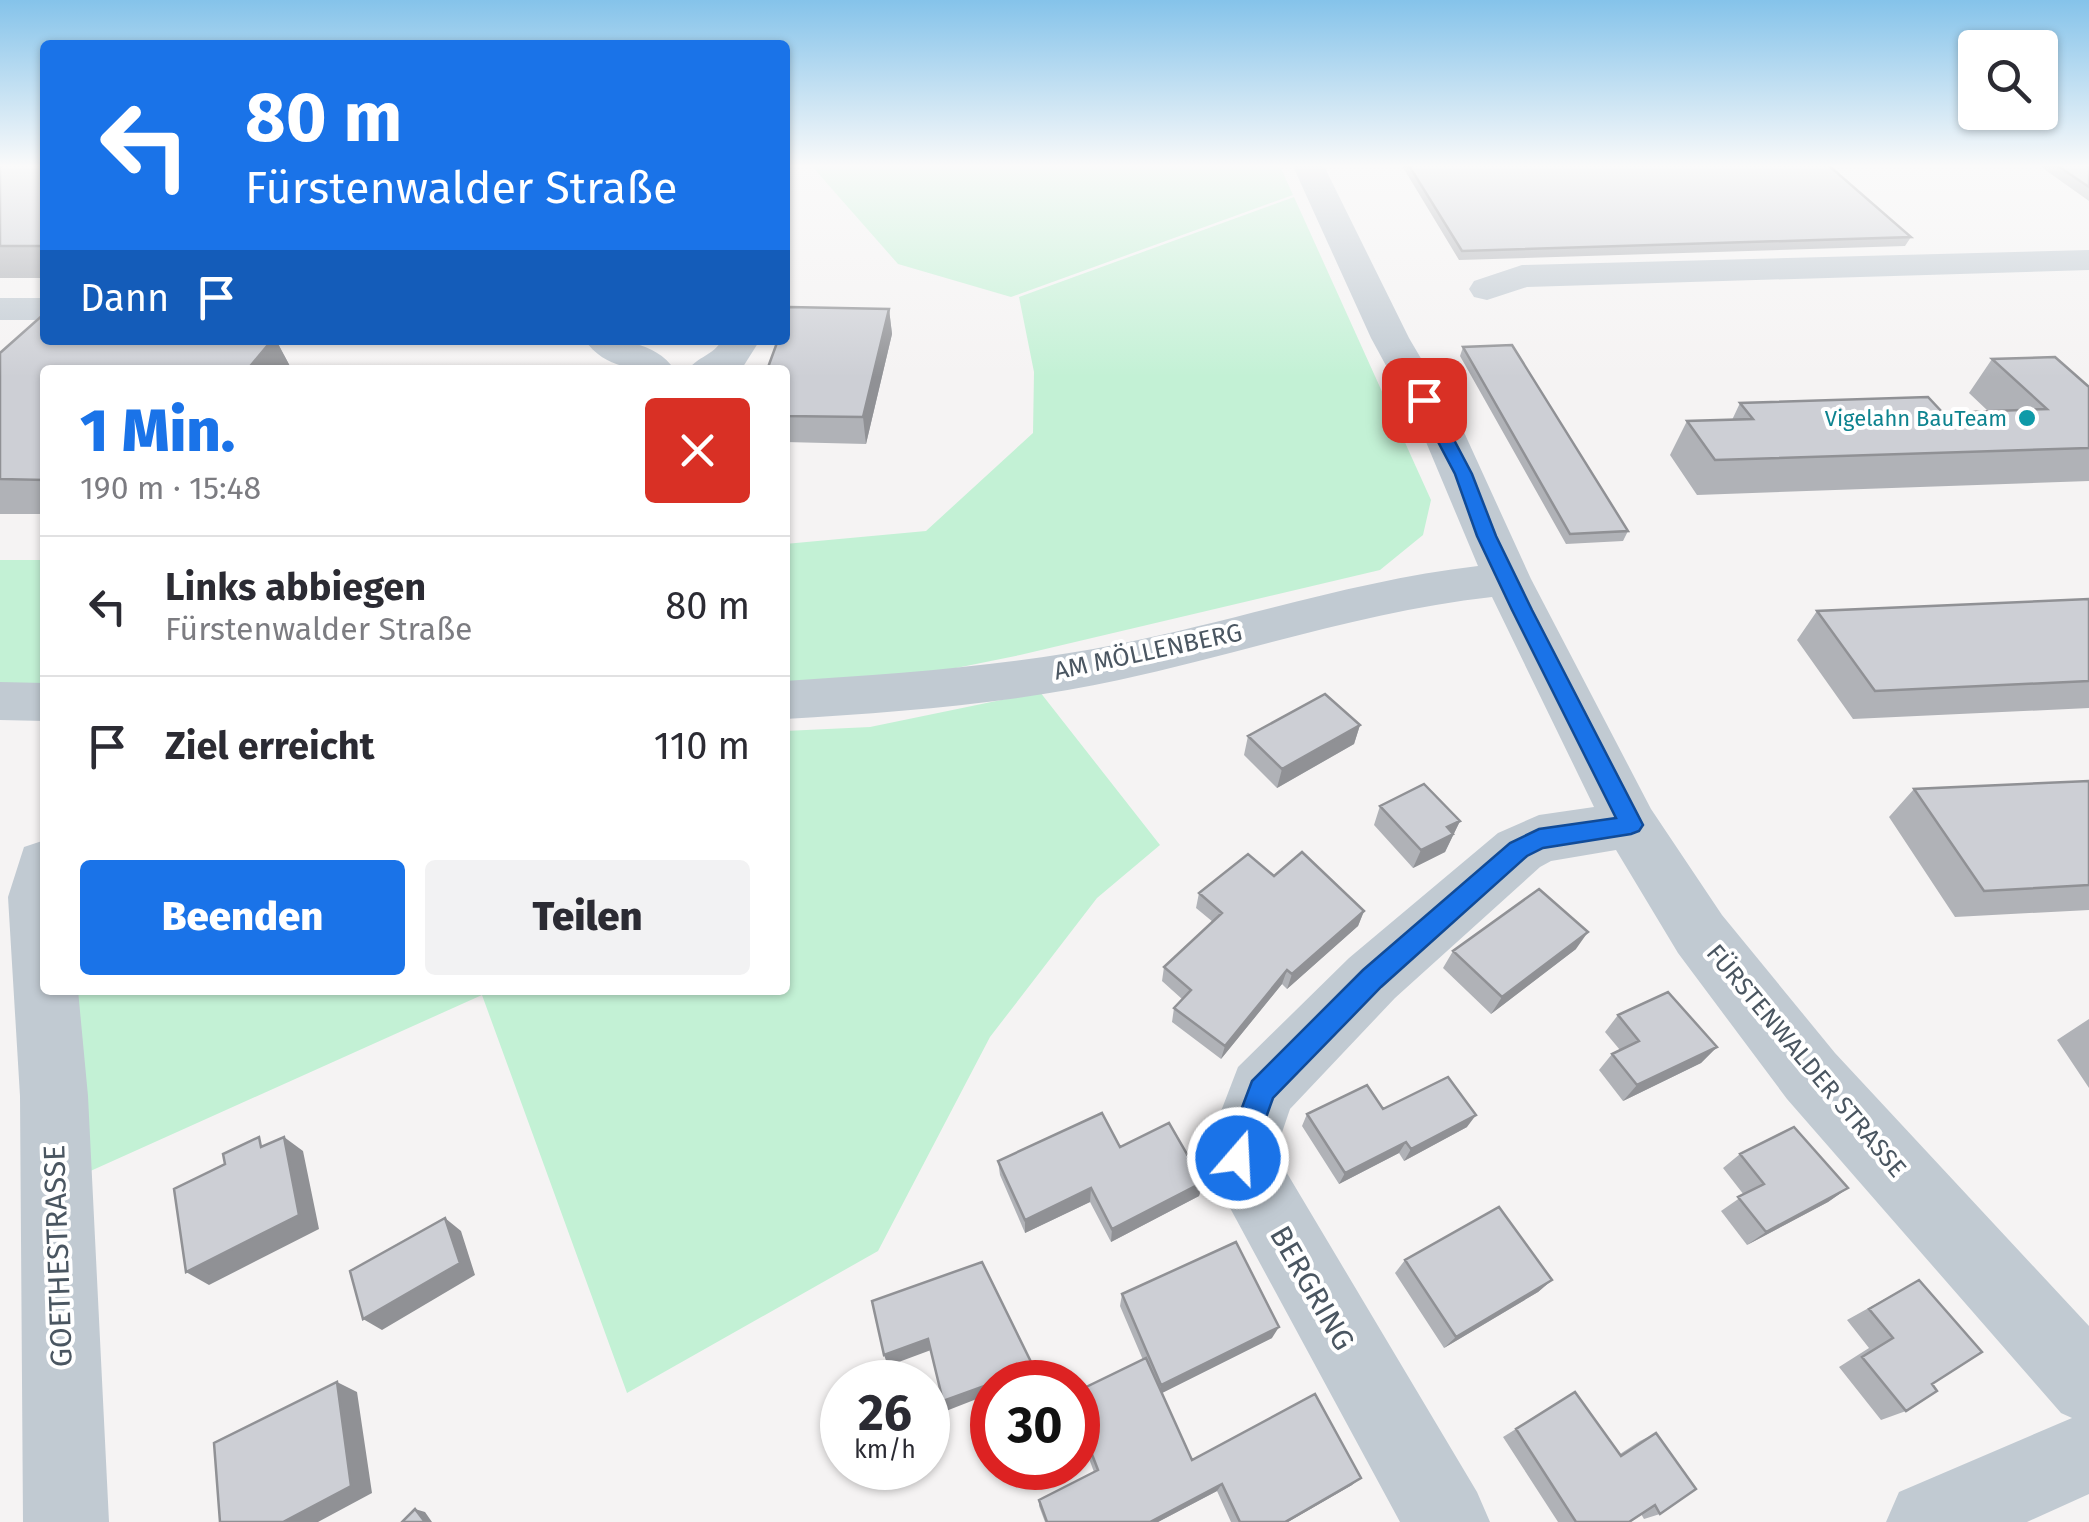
<!DOCTYPE html>
<html lang="de">
<meta charset="utf-8">
<style>
body{margin:0;font-family:"Fira Sans",sans-serif;background:#f2f2f3;color:#2b2b33;height:100vh;display:flex;flex-direction:column;font-size:38px;white-space:nowrap}
*{box-sizing:border-box;margin:0}
p{font-size:32px;color:#7c7c81}
.icon{flex:none;width:55px;height:55px;fill:none;stroke:currentColor;stroke-width:2;stroke-linecap:round;stroke-linejoin:round}
.map{position:relative;flex:1;overflow:hidden}
.sheet{position:absolute;left:40px;top:365px;width:750px;height:630px;display:flex;flex-direction:column;background:#fff;border-radius:10px;box-shadow:0 2px 8px #0004}
.sheet>*{flex:none}
.top-card{position:absolute;left:40px;top:40px;width:750px;height:305px;border-radius:10px;box-shadow:0 2px 8px #0004;background:#1a73e8;color:#fff;overflow:hidden}
.fabs{position:absolute;left:1958px;top:30px;display:grid;gap:20px}
.fabs a{display:grid;place-items:center;width:100px;height:100px;border-radius:10px;background:#fff;box-shadow:0 2px 8px #0004;font-size:50px}
.speed{position:absolute;left:820px;top:1360px;display:flex;gap:20px;font-size:50px;font-weight:700;text-align:center}
.speed>*{display:grid;place-content:center;width:130px;height:130px;border-radius:50%;background:#fff;box-shadow:0 2px 8px #0004;line-height:1}
.speed small{font-size:25px;font-weight:400}
.speed .limit{border:15px solid #d22;background:#fff;color:#111}
.pin{position:absolute;display:grid;place-items:center;width:85px;height:85px;color:#fff;margin:-42px;border-radius:20px;box-shadow:0 5px 15px #0006}
.me{position:absolute;width:110px;margin:-55px;rotate:19deg;stroke-linejoin:round;filter:drop-shadow(0 0 8px #0008)}
.turn{display:flex;align-items:center;gap:35px;height:210px;padding:0 40px;font-size:45px}
.turn .icon{width:130px;height:130px;stroke-width:2.5}
.turn b{display:block;font-size:70px;line-height:85px}
.then{display:flex;align-items:center;height:95px;padding:0 40px;background:#0003;gap:20px;font-size:38px}
.round{display:grid;place-items:center;flex:none;width:105px;height:105px;border-radius:10px;background:#f2f2f3}
.head{display:flex;align-items:center;justify-content:space-between;height:170px;padding:0 40px}
h1{font-size:60px;font-weight:800;line-height:75px;color:#1a73e8}
.cta{display:flex;gap:20px;margin-top:auto;padding:20px 40px}
.cta a{flex:1;height:115px;border-radius:10px;background:#1a73e8;color:#fff;font-size:40px;font-weight:800;line-height:115px;text-align:center}
.cta a+a{background:#f2f2f3;color:#2b2b33}
ul{padding:0;list-style:none}
li{display:flex;align-items:center;gap:30px;height:140px;padding:0 40px;border-top:2px solid #e1e1e2}
li div{flex:1}
li b{display:block;font-size:38px}
li em{font-style:normal}
.map>svg:first-child{display:block}
.green{fill:#c3f1d5}
.lines{fill:none;stroke-linecap:round;stroke-linejoin:round}
.minor{fill:#c1cad2;fill-rule:evenodd}
.wall{fill:#b0b2b7}
.shaded-wall{fill:#909195}
.building{fill:#cdcfd5;stroke:#909195;stroke-width:2.5}
.route{fill:#1a73e8;stroke:#114b97;stroke-width:2.5}
.culture-dot{fill:#0f9aa8;stroke:#fff;stroke-width:4}
.labels{text-anchor:middle;dominant-baseline:central;stroke-width:8;stroke-linejoin:round;paint-order:stroke}
.far-culture-label{font-size:22px;fill:#0d838f;stroke:#fff;text-anchor:end}
.street-label{font-size:25px;fill:#4a5661;stroke:#fff}
.near-street-label{font-size:30px;fill:#4a5661;stroke:#fff}
</style>
<div class="map">
<svg width="2089" height="1522" viewBox="0 0 2089 1522">
<rect width="100%" height="100%" fill="#f5f3f3"/>
<!-- green -->
<path class="green" d="M 810,164 L 1279,164 L 1293,195 L 1011,297 L 898,264 Z
M 1294,197 L 1431,500 L 1423,535 L 1380,570 L 1020,655 L 862,687 L 785,692 L 785,544 L 926,531 L 1033,433 L 1034,372 L 1019,297 Z
M 0,560 L 45,560 L 45,687 L 0,686 Z
M 1040,692 L 1160,845 L 1097,898 L 990,1037 L 878,1251 L 627,1393 L 482,995 L 86,1173 L 73,990 L 785,990 L 785,731 L 870,727 Z"/>
<g class="lines">
<!-- minor -->
<path class="minor" d="M 1292,164 L 1323,164 L 1409,338 L 1463,430 L 1531,579 L 1651,809 L 1722,915 L 1835,1053 L 2089,1326 L 2089,1494 L 2027,1522 L 1886,1522 L 1899,1492 L 2072,1418 L 2061,1413 L 1787,1099 L 1678,953 L 1616,850 L 1551,861 L 1540,867 L 1395,998 L 1290,1109 L 1275,1153 L 1477,1492 L 1490,1522 L 1400,1522 L 1203,1158 L 1238,1067 L 1349,958 L 1498,833 L 1539,815 L 1594,807 L 1492,597 C 1365,611 1244,653 1119,680 C 1009,704 897,712 785,719 L 785,681 C 897,674 1009,666 1119,644 C 1239,620 1356,580 1478,566 L 1421,430 L 1371,338 Z
M 2089,250 L 2089,270 L 1527,287 L 1487,300 L 1474,297 L 1469,289 L 1474,281 L 1522,265 Z
M 0,298 L 45,298 L 45,320 L 0,320 Z
M 585,340 C 618,340 654,340 675,370 C 641,370 606,371 585,340 Z
M 722,340 L 760,340 L 741,370 L 688,370 C 698,356 713,356 722,340 Z
M 0,682 L 45,683 L 45,721 L 0,720 Z
M 45,840 L 45,990 L 78,990 L 88,1096 L 109,1522 L 23,1522 L 20,1096 L 8,897 L 24,847 Z"/>
</g>
<!-- wall -->
<path class="wall" d="M 0,164 L 45,164 L 45,278 L 0,278 Z
M 1401,164 L 1827,164 L 1911,237 L 1905,246 L 1459,260 Z
M 2037,164 L 2089,164 L 2089,201 Z
M 889,309 L 892,334 L 866,444 L 785,442 L 785,370 Z
M 45,340 L 276,340 L 292,370 L 45,370 L 45,514 L 0,514 L 0,353 Z
M 1463,347 L 1628,531 L 1623,541 L 1566,544 L 1460,356 Z
M 1992,359 L 2089,387 L 2089,481 L 1697,495 L 1670,455 L 1687,421 L 1732,420 L 1740,403 L 1943,413 L 1988,411 L 1969,393 Z
M 2089,599 L 2089,708 L 1853,719 L 1797,640 L 1817,611 Z
M 1360,725 L 1354,744 L 1277,788 L 1244,755 L 1248,736 Z
M 2089,781 L 2089,910 L 1955,917 L 1889,817 L 1914,789 Z
M 1380,806 L 1460,821 L 1445,852 L 1413,868 L 1374,825 Z
M 1274,876 L 1364,911 L 1358,926 L 1287,989 L 1282,984 L 1221,1059 L 1172,1022 L 1174,1008 L 1182,999 L 1162,981 L 1164,967 L 1213,922 L 1196,908 L 1199,893 Z
M 1576,949 L 1491,1014 L 1443,968 L 1453,951 Z
M 1618,1015 L 1717,1047 L 1701,1063 L 1623,1101 L 1599,1070 L 1612,1054 L 1620,1050 L 1605,1032 Z
M 2089,1019 L 2089,1088 L 2057,1040 Z
M 1383,1109 L 1467,1127 L 1404,1161 L 1399,1153 L 1339,1184 L 1302,1126 L 1307,1114 Z
M 1120,1147 L 1203,1182 L 1199,1196 L 1111,1242 L 1090,1202 L 1025,1233 L 1000,1175 L 998,1161 Z
M 1740,1154 L 1848,1188 L 1828,1202 L 1747,1245 L 1721,1211 L 1744,1195 L 1723,1168 Z
M 1405,1260 L 1552,1280 L 1538,1292 L 1444,1348 L 1395,1273 Z
M 1919,1280 L 1932,1384 L 1906,1411 L 1881,1420 L 1839,1367 L 1869,1348 L 1847,1320 Z
M 1122,1294 L 1272,1338 L 1162,1393 L 1192,1460 L 1352,1485 L 1288,1522 L 1231,1522 L 1217,1491 L 1158,1522 L 1045,1522 L 1039,1506 L 1039,1500 L 1094,1472 L 1078,1429 L 1078,1391 L 1143,1360 L 1120,1306 Z
M 1575,1392 L 1620,1454 L 1640,1441 L 1656,1433 L 1660,1514 L 1644,1519 L 1641,1514 L 1629,1522 L 1558,1522 L 1503,1437 Z"/>
<!-- shaded-wall -->
<path class="shaded-wall" d="M 889,309 L 892,334 L 866,444 L 863,417 Z
M 272,340 L 276,340 L 292,370 L 247,370 Z
M 1360,725 L 1354,744 L 1277,788 L 1282,769 Z
M 1460,821 L 1445,852 L 1413,868 L 1421,850 L 1447,827 Z
M 1364,911 L 1358,926 L 1287,989 L 1292,974 Z
M 1588,932 L 1576,949 L 1491,1014 L 1502,997 Z
M 1287,970 L 1282,984 L 1221,1059 L 1225,1046 Z
M 1717,1047 L 1701,1063 L 1623,1101 L 1637,1085 Z
M 1476,1115 L 1467,1127 L 1404,1161 L 1411,1149 Z
M 284,1137 L 303,1151 L 319,1229 L 209,1285 L 186,1272 Z
M 1406,1142 L 1399,1153 L 1339,1184 L 1345,1173 Z
M 1203,1182 L 1199,1196 L 1111,1242 L 1112,1229 Z
M 1091,1188 L 1090,1202 L 1025,1233 L 1025,1220 Z
M 1848,1188 L 1828,1202 L 1747,1245 L 1766,1232 Z
M 445,1218 L 461,1231 L 475,1275 L 382,1330 L 363,1319 Z
M 1552,1280 L 1538,1292 L 1444,1348 L 1456,1337 Z
M 1279,1327 L 1272,1338 L 1158,1395 L 1161,1385 Z
M 928,1339 L 931,1350 L 888,1366 L 884,1355 Z
M 1034,1368 L 1034,1378 L 1021,1382 L 994,1382 Z
M 337,1382 L 357,1392 L 372,1493 L 318,1522 L 283,1522 Z
M 992,1383 L 992,1393 L 946,1411 L 943,1401 Z
M 1361,1478 L 1352,1485 L 1288,1522 L 1285,1522 Z
M 1222,1484 L 1217,1491 L 1158,1522 L 1150,1522 Z
M 415,1509 L 425,1512 L 432,1522 L 425,1522 Z"/>
<!-- building -->
<path class="building" d="M 0,164 L 45,164 L 45,246 L 0,246 Z
M 1408,164 L 1827,164 L 1911,237 L 1462,251 Z
M 2055,164 L 2089,164 L 2089,187 Z
M 789,307 L 889,309 L 863,417 L 785,416 L 785,370 L 767,370 L 778,340 L 785,340 L 785,319 Z
M 45,313 L 45,340 L 272,340 L 247,370 L 45,370 L 45,480 L 0,479 L 0,353 Z
M 1512,345 L 1628,531 L 1570,534 L 1463,347 Z
M 2055,357 L 2089,387 L 2089,448 L 1715,460 L 1687,421 L 1753,419 L 1740,403 L 1928,397 L 1943,413 L 2047,409 L 1992,359 Z
M 2089,599 L 2089,681 L 1875,691 L 1817,611 Z
M 1325,694 L 1360,725 L 1282,769 L 1248,736 Z
M 2089,781 L 2089,885 L 1984,891 L 1914,789 Z
M 1424,784 L 1460,821 L 1447,827 L 1453,834 L 1421,850 L 1380,806 Z
M 1302,852 L 1364,911 L 1292,974 L 1287,970 L 1225,1046 L 1174,1008 L 1191,990 L 1164,967 L 1222,913 L 1199,893 L 1248,854 L 1274,876 Z
M 1539,889 L 1588,932 L 1502,997 L 1453,951 Z
M 1668,992 L 1717,1047 L 1637,1085 L 1612,1054 L 1639,1041 L 1618,1015 Z
M 1448,1077 L 1476,1115 L 1411,1149 L 1406,1142 L 1345,1173 L 1307,1114 L 1367,1085 L 1383,1109 Z
M 1102,1113 L 1120,1147 L 1169,1123 L 1203,1182 L 1112,1229 L 1091,1188 L 1025,1220 L 998,1161 Z
M 1794,1127 L 1848,1188 L 1766,1232 L 1738,1197 L 1764,1184 L 1740,1154 Z
M 259,1137 L 261,1147 L 284,1137 L 299,1215 L 186,1272 L 174,1189 L 225,1164 L 223,1154 Z
M 1499,1207 L 1552,1280 L 1456,1337 L 1405,1260 Z
M 445,1218 L 460,1263 L 363,1319 L 350,1271 Z
M 1236,1242 L 1279,1327 L 1161,1385 L 1122,1294 Z
M 982,1262 L 1034,1368 L 943,1401 L 928,1339 L 884,1355 L 872,1301 Z
M 1919,1280 L 1982,1352 L 1932,1384 L 1937,1391 L 1906,1411 L 1862,1357 L 1893,1338 L 1869,1309 Z
M 1146,1358 L 1192,1460 L 1315,1394 L 1361,1478 L 1285,1522 L 1240,1522 L 1222,1484 L 1150,1522 L 1047,1522 L 1039,1500 L 1098,1470 L 1078,1418 L 1078,1391 Z
M 337,1382 L 351,1486 L 283,1522 L 220,1522 L 214,1443 Z
M 1575,1392 L 1621,1456 L 1656,1433 L 1696,1489 L 1660,1514 L 1655,1505 L 1629,1522 L 1576,1522 L 1516,1429 Z
M 415,1509 L 425,1522 L 402,1522 Z"/>
<!-- sky -->
<linearGradient id="sky" x2="0" y2="1"><stop stop-color="#85c3ea"/><stop offset="0.44" stop-color="#fafafa"/><stop offset="1" stop-color="#fafafa" stop-opacity="0"/></linearGradient>
<rect width="2089" height="377" fill="url(#sky)"/>
<!-- route -->
<path class="route" d="M 1419,396 L 1433,400 L 1472,474 L 1496,536 L 1532,610 L 1643,825 L 1639,831 L 1631,834 L 1543,848 L 1527,856 L 1381,987 L 1273,1098 L 1248,1168 L 1238,1173 L 1228,1168 L 1223,1158 L 1252,1081 L 1363,970 L 1510,843 L 1539,829 L 1616,818 L 1512,610 L 1477,536 L 1455,474 L 1416,400 Z"/>
<!-- markers -->
<circle class="culture-dot" cx="2027" cy="418" r="10"/>
<g class="labels">
<!-- far-culture labels -->
<g class="far-culture-label">
<text x="2007" y="418">Vigelahn BauTeam</text>
</g>
<!-- street labels -->
<g class="street-label">
<text transform="translate(1148 652) rotate(-12)">AM MÖLLENBERG</text>
<text transform="translate(1806 1061) rotate(50)">FÜRSTENWALDER STRASSE</text>
</g>
<!-- near-street labels -->
<g class="near-street-label">
<text transform="translate(58 1256) rotate(-92)">GOETHESTRASSE</text>
<text transform="translate(1312 1288) rotate(60)">BERGRING</text>
</g>
</g>
</svg>
<div class="fabs">
<a><svg class="icon" aria-label="search" viewBox="0 0 24 24"><circle cx="10" cy="10" r="6"/><path d="M15 15l6 6"/></svg></a>
</div>
<div class="speed"><div>26<small>km/h</small></div><div class="limit">30</div></div>
<div class="pin" style="left:1424px;top:400px;background:#d93025"><svg class="icon" aria-label="arrive" viewBox="0 0 24 24"><path d="M6 21V4h12l-3 4 3 4H6"/></svg></div>
<svg class="me" style="left:1238px;top:1158px" viewBox="-20 -20 40 40"><circle r="17" fill="#1a73e8" stroke="#fff" stroke-width="3"/><path d="M0-11L8 9 0 5-8 9z" fill="#fff"/></svg>
<div class="top-card">
<div class="turn"><svg class="icon" aria-label="left" viewBox="0 0 24 24"><path d="M17 20v-9H6M10 6l-5 5 5 5"/></svg><div><b>80 m</b>Fürstenwalder Straße</div></div>
<div class="then">Dann<svg class="icon" aria-label="arrive" viewBox="0 0 24 24"><path d="M6 21V4h12l-3 4 3 4H6"/></svg></div>
</div>
<section class="sheet">
<div class="head"><div><h1>1 Min.</h1><p>190 m · 15:48</p></div><a class="round" style="background:#d93025;color:#fff"><svg class="icon" aria-label="close" viewBox="0 0 24 24"><path d="M6 6l12 12M18 6L6 18"/></svg></a></div>
<ul>
<li><svg class="icon" aria-label="left" viewBox="0 0 24 24"><path d="M17 20v-9H6M10 6l-5 5 5 5"/></svg><div><b>Links abbiegen</b><p>Fürstenwalder Straße</p></div><em>80 m</em></li>
<li><svg class="icon" aria-label="arrive" viewBox="0 0 24 24"><path d="M6 21V4h12l-3 4 3 4H6"/></svg><div><b>Ziel erreicht</b></div><em>110 m</em></li>
</ul>
<div class="cta"><a>Beenden</a><a>Teilen</a></div>
</section>
</div>
